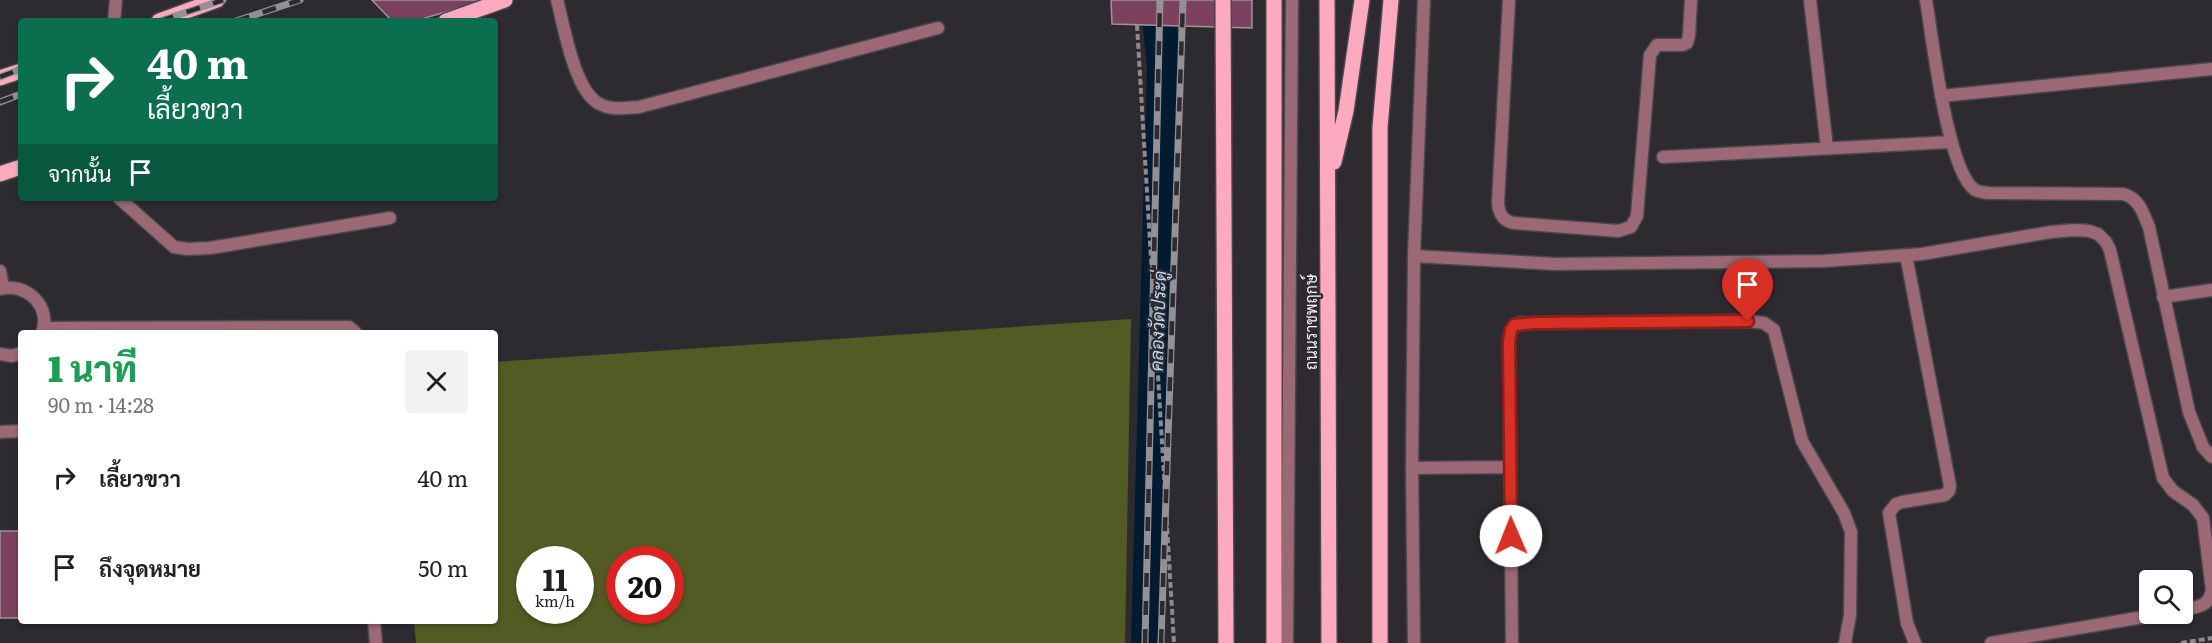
<!DOCTYPE html>
<html lang="th">
<meta charset="utf-8">
<style>
body{margin:0;font-family:Literata,Sarabun,serif;background:#f2f2f2;color:#202124;height:100vh;display:flex;flex-direction:column;font-size:22px;white-space:nowrap}
*{box-sizing:border-box;margin:0}
p{font-size:20px;color:#757577}
.icon{flex:none;width:33px;height:33px;fill:none;stroke:currentColor;stroke-width:2;stroke-linecap:round;stroke-linejoin:round}
.map{position:relative;flex:1;overflow:hidden}
.drawer{position:absolute;left:18px;top:330px;width:480px;height:294px;display:flex;flex-direction:column;background:#fff;border-radius:6px;box-shadow:0 2px 4px #0004}
.drawer>*{flex:none}
.top-card{position:absolute;left:18px;top:18px;width:480px;height:183px;border-radius:6px;box-shadow:0 2px 4px #0004;background:#0b6e4f;color:#fff;overflow:hidden}
.tools{position:absolute;left:2139px;top:570px;display:grid;gap:12px}
.tools a{display:grid;place-items:center;width:54px;height:54px;border-radius:6px;background:#fff;box-shadow:0 2px 4px #0004;font-size:30px}
.speed{position:absolute;left:516px;top:546px;display:flex;gap:12px;font-size:30px;font-weight:700;text-align:center}
.speed>*{display:grid;place-content:center;width:78px;height:78px;border-radius:50%;background:#fff;box-shadow:0 2px 4px #0004;line-height:1}
.speed small{font-size:15px;font-weight:400}
.speed .limit{border:9px solid #d22;background:#fff;color:#111}
.pin{position:absolute;display:grid;place-items:center;width:51px;height:51px;color:#fff;margin:-62px -26px;border-radius:50% 50% 50% 0;rotate:-45deg;box-shadow:0 0 6px #0007}
.pin .icon{rotate:45deg}
.me{position:absolute;width:66px;margin:-33px;rotate:359deg;stroke-linejoin:round;filter:drop-shadow(0 0 4px #0008)}
.turn{display:flex;align-items:center;gap:21px;height:126px;padding:0 30px;font-size:27px}
.turn .icon{width:78px;height:78px;stroke-width:2.5}
.turn b{display:block;font-size:42px;line-height:51px}
.then{display:flex;align-items:center;height:57px;padding:0 30px;background:#0003;gap:12px;font-size:22px}
.round{display:grid;place-items:center;flex:none;width:63px;height:63px;border-radius:6px;background:#f2f2f2}
.head{display:flex;align-items:center;justify-content:space-between;height:102px;padding:0 30px}
h1{font-size:36px;font-weight:800;line-height:45px;color:#1e9e55}
ul{padding:0;list-style:none}
li{display:flex;align-items:center;gap:18px;height:90px;padding:0 30px}
li div{flex:1}
li b{display:block;font-size:22px}
li em{font-style:normal}
.map>svg:first-child{display:block}
.green{fill:#525b23;fill-rule:evenodd}
.lines{fill:none;stroke-linecap:round;stroke-linejoin:round}
.canal{stroke:#021b31;stroke-width:34}
.building{fill:#7c415e;stroke:#9c9598;stroke-width:1.5}
.service-casing{stroke:#4a474c;stroke-width:15}
.minor-casing{stroke:#4a474c;stroke-width:15}
.tertiary-casing{stroke:#4a474c;stroke-width:15}
.primary-casing{stroke:#4a474c;stroke-width:18}
.path{stroke:#8c8a8e;stroke-width:4;stroke-dasharray:6 3;stroke-linecap:butt}
.service{stroke:#9b6875;stroke-width:12}
.minor{stroke:#9b6875;stroke-width:12}
.tertiary{stroke:#9b6875;stroke-width:12}
.primary{stroke:#fdaac0;stroke-width:15}
.rail-casing{stroke:#939195;stroke-width:7}
.rail{stroke:#2e2b30;stroke-width:4.5;stroke-dasharray:14;stroke-linecap:butt}
.route-casing{stroke:#8d1f18;stroke-width:15}
.route{stroke:#d93025;stroke-width:10}
.labels{text-anchor:middle;dominant-baseline:central;stroke-width:4.5;stroke-linejoin:round;paint-order:stroke}
.street-label{font-size:16px;fill:#f4f2f6;stroke:#2e2b30}
.water-label{font-size:18px;font-style:italic;fill:#bfdbf6;stroke:#2e2b30}
</style>
<div class="map">
<svg width="2212" height="643" viewBox="0 0 2212 643">
<rect width="100%" height="100%" fill="#2e2b30"/>
<!-- green -->
<path class="green" d="M 1131,319 L 1125,643 L 416,643 L 414,621 L 495,621 L 495,362 ZM 530,560 L 580,560 L 580,610 L 530,610 ZM 620,560 L 670,560 L 670,610 L 620,610 Z"/>
<g class="lines">
<!-- canal -->
<path class="canal" d="M 1148,643 L 1164,66 L 1157,0"/>
</g>
<!-- building -->
<path class="building" d="M 372,0 L 486,0 L 415,21 L 392,21 Z
M 1111,0 L 1252,0 L 1252,28 L 1112,24 Z
M 0,531 L 21,531 L 21,618 L 0,618 Z"/>
<g class="lines">
<defs>
<path id="service" d="M 1509,0 L 1498,203 C 1499,214 1503,221 1514,223 L 1618,231 L 1631,227 L 1637,216 L 1650,55 L 1657,45 L 1683,45 L 1687,43 L 1689,35 L 1691,0
M 114,21 L 116,0
M 1906,255 L 1950,486 L 1949,491 L 1945,495 L 1902,502 L 1896,504 L 1889,513 L 1907,623 L 1915,643
M 1414,256 L 1555,264 L 1824,261 L 1922,254 L 2051,232 L 2074,230 L 2089,231 L 2098,234 L 2106,242 L 2110,250 L 2163,478 L 2173,491 L 2193,505 L 2203,518 L 2212,590 C 2209,607 2197,607 2182,610
M 0,271 L 3,287
M 0,289 C 26,282 52,306 42,333
M 44,328 L 344,327 L 349,327 L 356,333
M 0,354 L 12,356 L 21,353
M 0,432 L 21,431
M 1412,468 L 1510,467
M 374,621 L 376,643
M 1512,643 L 1509,341 L 1511,330 L 1519,323 L 1534,323 L 1748,321 L 1764,323 L 1774,330 L 1802,441 L 1844,513 L 1851,532 L 1850,615 L 1845,643
M 1991,643 L 2161,614"/>
<path id="minor" d="M 557,0 C 564,26 574,89 598,103 C 611,111 625,108 639,107 L 938,28
M 1810,0 L 1827,148
M 1926,0 C 1932,35 1947,171 1975,190 C 1978,192 1984,192 1988,193 L 2123,194 C 2139,198 2143,213 2149,227 L 2189,412 L 2203,447 L 2212,457
M 1941,96 L 2212,69
M 1663,157 L 1951,142
M 119,198 L 174,247 L 188,249 L 210,248 L 390,218
M 2163,297 L 2212,290"/>
<path id="tertiary" d="M 1287,643 L 1292,0
M 1414,643 L 1412,468 L 1414,256 L 1424,0"/>
<path id="primary" d="M 1223,0 L 1226,643
M 1327,0 L 1329,643
M 159,21 L 217,0
M 446,21 L 505,0
M 0,78 L 21,71
M 1334,162 L 1346,111 L 1362,0
M 0,174 L 21,167
M 1274,643 L 1274,0
M 1380,643 L 1380,127 L 1391,0"/>
</defs>
<!-- service casing -->
<use href="#service" class="service-casing"/>
<!-- minor casing -->
<use href="#minor" class="minor-casing"/>
<!-- tertiary casing -->
<use href="#tertiary" class="tertiary-casing"/>
<!-- primary casing -->
<use href="#primary" class="primary-casing"/>
<!-- path -->
<path class="path" d="M 1137,25 L 1174,643
M 2181,643 L 2212,638"/>
<!-- service -->
<use href="#service" class="service"/>
<!-- minor -->
<use href="#minor" class="minor"/>
<!-- tertiary -->
<use href="#tertiary" class="tertiary"/>
<!-- primary -->
<use href="#primary" class="primary"/>
<defs>
<path id="rail" d="M 160,21 L 223,0
M 236,21 L 300,0
M 0,77 L 21,69
M 0,102 L 21,94
M 1145,643 L 1160,0
M 1161,643 L 1183,0"/>
</defs>
<!-- rail casing -->
<use href="#rail" class="rail-casing"/>
<!-- rail -->
<use href="#rail" class="rail"/>
</g>
<g class="lines">
<defs>
<path id="route" d="M 1511,536 L 1509,341 L 1511,330 L 1514,325 L 1534,323 L 1748,321"/>
</defs>
<!-- route casing -->
<use href="#route" class="route-casing"/>
<!-- route -->
<use href="#route" class="route"/>
</g>
<g class="labels">
<!-- street labels -->
<g class="street-label">
<text transform="translate(1310 322) rotate(-90)">ถนนราชพฤกษ์</text>
</g>
<!-- water labels -->
<g class="water-label">
<text transform="translate(1157 321) rotate(-88)">คลองวัดประดู่</text>
</g>
</g>
</svg>
<div class="tools">
<a><svg class="icon" aria-label="search" viewBox="0 0 24 24"><circle cx="10" cy="10" r="6"/><path d="M15 15l6 6"/></svg></a>
</div>
<div class="speed"><div>11<small>km/h</small></div><div class="limit">20</div></div>
<div class="pin" style="left:1748px;top:321px;background:#d93025"><svg class="icon" aria-label="arrive" viewBox="0 0 24 24"><path d="M6 21V4h12l-3 4 3 4H6"/></svg></div>
<svg class="me" style="left:1511px;top:536px" viewBox="-20 -20 40 40"><circle r="19" fill="#fff"/><path d="M0-13L10 11 0 6-10 11z" fill="#d93025"/></svg>
<div class="top-card">
<div class="turn"><svg class="icon" aria-label="right" viewBox="0 0 24 24"><path d="M7 20v-9h11M14 6l5 5-5 5"/></svg><div><b>40 m</b>เลี้ยวขวา</div></div>
<div class="then">จากนั้น<svg class="icon" aria-label="arrive" viewBox="0 0 24 24"><path d="M6 21V4h12l-3 4 3 4H6"/></svg></div>
</div>
<section class="drawer">
<div class="head"><div><h1>1 นาที</h1><p>90 m · 14:28</p></div><a class="round"><svg class="icon" aria-label="close" viewBox="0 0 24 24"><path d="M6 6l12 12M18 6L6 18"/></svg></a></div>
<ul>
<li><svg class="icon" aria-label="right" viewBox="0 0 24 24"><path d="M7 20v-9h11M14 6l5 5-5 5"/></svg><div><b>เลี้ยวขวา</b></div><em>40 m</em></li>
<li><svg class="icon" aria-label="arrive" viewBox="0 0 24 24"><path d="M6 21V4h12l-3 4 3 4H6"/></svg><div><b>ถึงจุดหมาย</b></div><em>50 m</em></li>
</ul>
</section>
</div>
